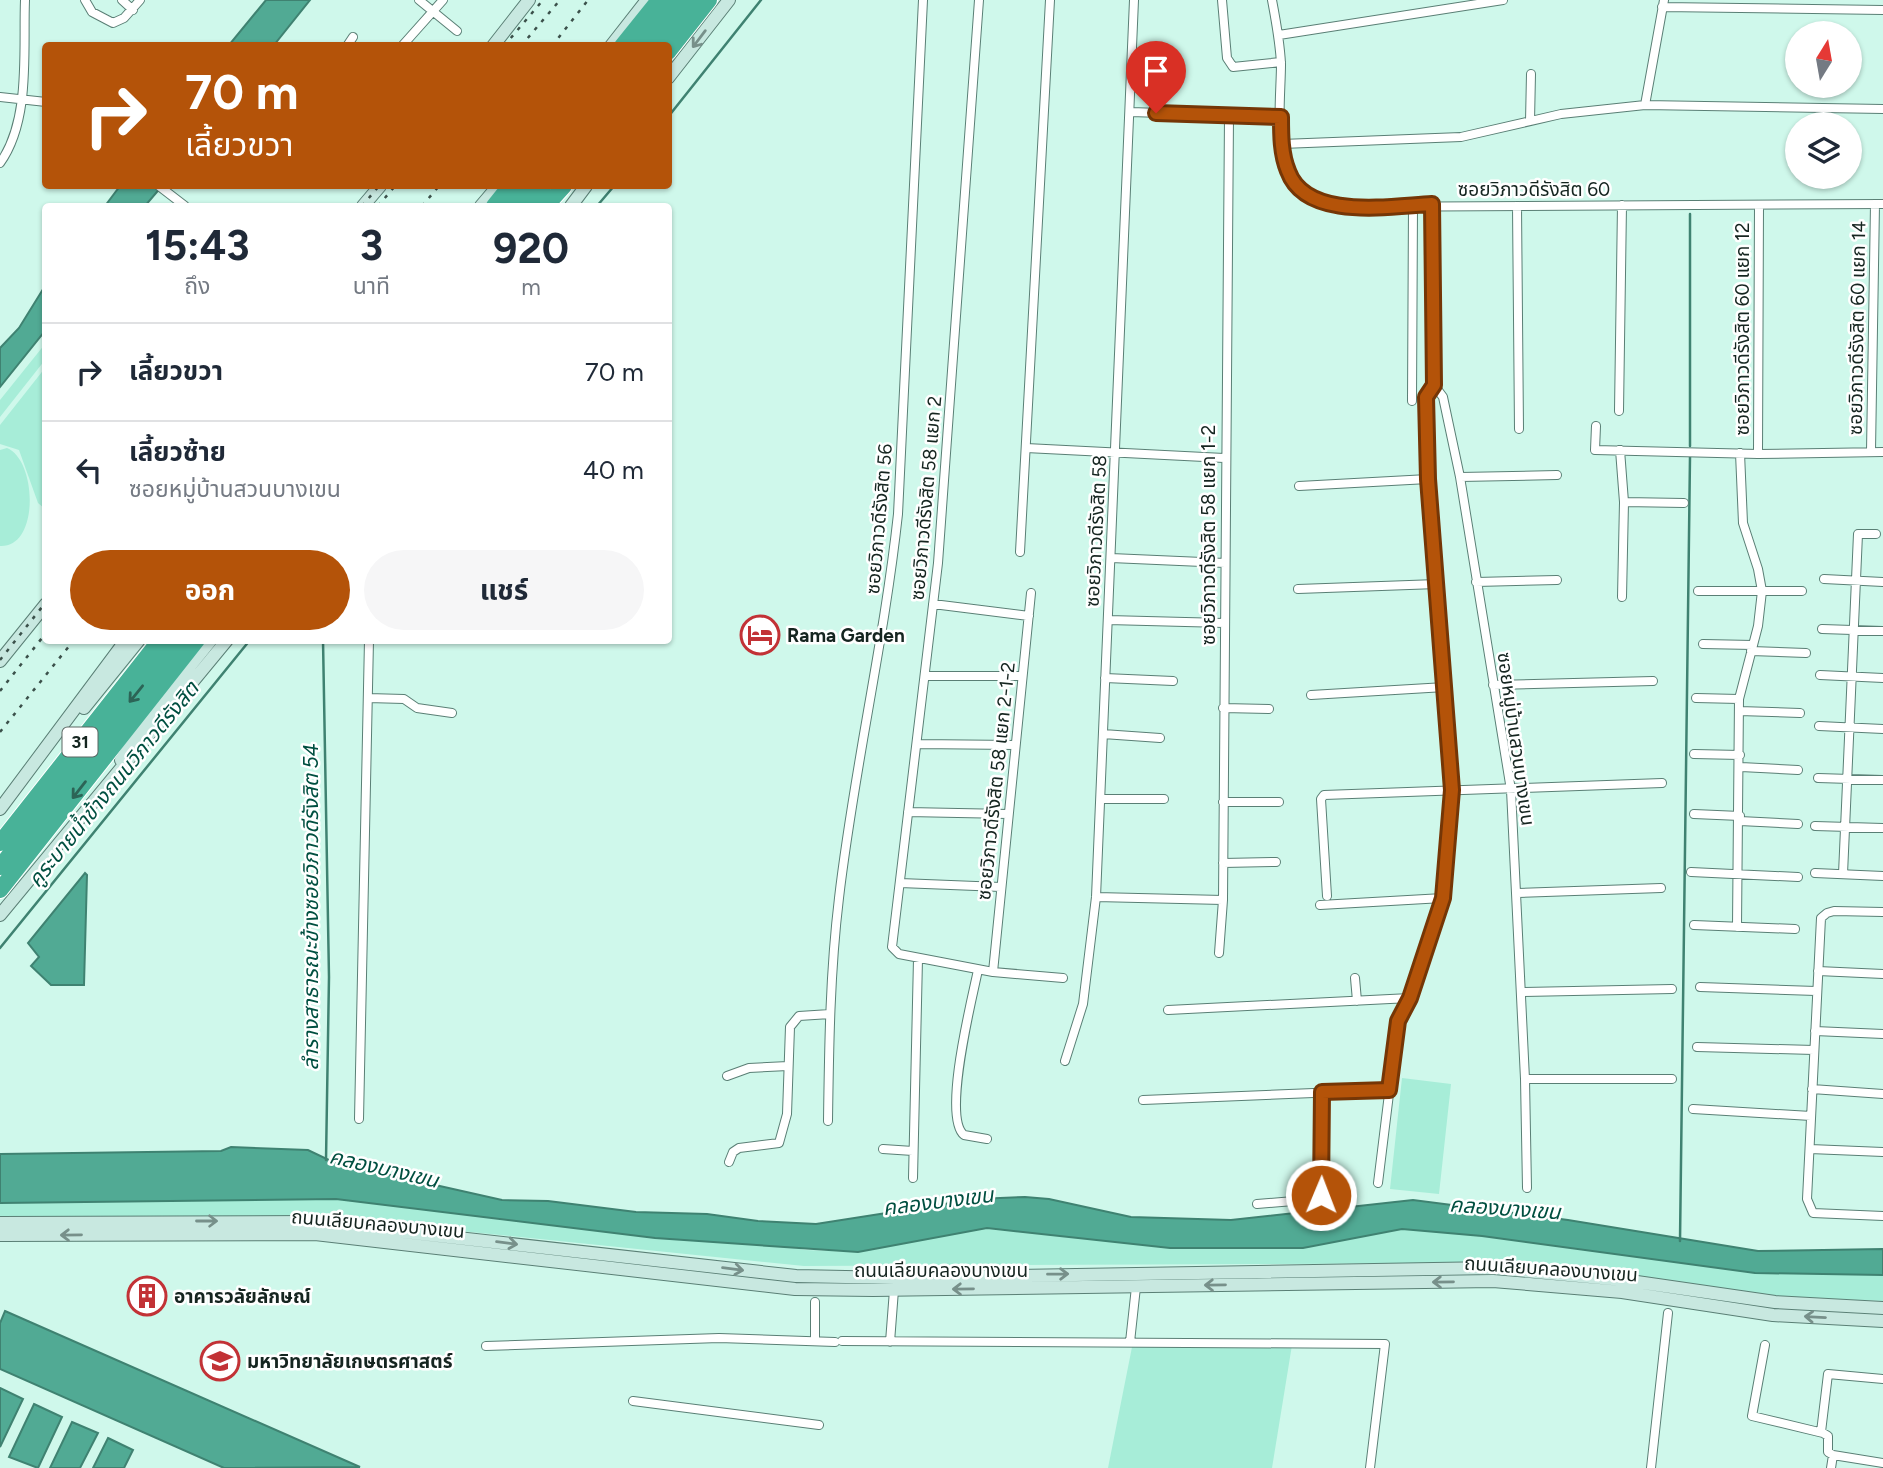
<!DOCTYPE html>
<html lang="th">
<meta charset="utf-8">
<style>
body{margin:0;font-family:Figtree,"Noto Sans Thai",sans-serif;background:#f6f6f7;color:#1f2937;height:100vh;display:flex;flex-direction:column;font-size:26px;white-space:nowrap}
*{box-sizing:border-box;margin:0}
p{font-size:23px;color:#747a83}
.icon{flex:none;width:38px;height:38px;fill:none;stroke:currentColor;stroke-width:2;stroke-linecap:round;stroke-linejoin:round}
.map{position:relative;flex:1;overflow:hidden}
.panel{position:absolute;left:42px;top:203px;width:630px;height:441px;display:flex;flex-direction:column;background:#fff;border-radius:7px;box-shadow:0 2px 5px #0004}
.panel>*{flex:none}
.banner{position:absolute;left:42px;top:42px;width:630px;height:147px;border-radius:7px;box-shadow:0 2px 5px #0004;background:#b45309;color:#fff;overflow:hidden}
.needle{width:46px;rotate:11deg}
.tools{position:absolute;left:1785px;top:21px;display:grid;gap:14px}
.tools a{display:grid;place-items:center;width:77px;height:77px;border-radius:50%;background:#fff;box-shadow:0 2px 5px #0004;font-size:35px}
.pin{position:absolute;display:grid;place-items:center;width:60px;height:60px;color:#fff;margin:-72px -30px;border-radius:50% 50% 50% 0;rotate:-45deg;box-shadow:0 0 7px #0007}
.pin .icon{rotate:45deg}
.me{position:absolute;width:77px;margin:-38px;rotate:1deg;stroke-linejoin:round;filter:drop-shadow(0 0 5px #0008)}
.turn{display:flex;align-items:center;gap:24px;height:147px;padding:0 28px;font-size:32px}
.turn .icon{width:91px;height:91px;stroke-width:2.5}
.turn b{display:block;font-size:49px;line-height:60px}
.eta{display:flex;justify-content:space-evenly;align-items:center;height:119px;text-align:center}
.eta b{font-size:42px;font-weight:700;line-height:49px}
.button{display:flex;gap:14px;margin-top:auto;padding:14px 28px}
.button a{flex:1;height:80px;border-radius:42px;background:#b45309;color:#fff;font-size:28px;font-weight:700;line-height:80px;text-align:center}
.button a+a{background:#f6f6f7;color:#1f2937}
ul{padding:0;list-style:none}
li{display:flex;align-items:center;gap:21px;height:98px;padding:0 28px;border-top:2px solid #e0e1e3}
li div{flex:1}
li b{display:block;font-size:26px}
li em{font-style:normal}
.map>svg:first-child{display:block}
.green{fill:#a7edd8}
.water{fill:#51aa94;stroke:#3f8271;stroke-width:2}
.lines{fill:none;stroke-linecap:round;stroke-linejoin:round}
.stream{stroke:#3f8271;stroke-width:2.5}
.street-casing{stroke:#5a7f75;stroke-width:10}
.secondary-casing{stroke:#5a7f75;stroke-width:14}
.highway-casing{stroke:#fff;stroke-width:18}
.street{stroke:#fff;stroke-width:8}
.secondary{stroke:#c8e8e0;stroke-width:12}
.highway{stroke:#48b298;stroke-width:16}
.rail{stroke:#3b504a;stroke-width:2.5;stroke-dasharray:3.5 7;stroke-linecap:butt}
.oneway{stroke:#77908a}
.oneway2{stroke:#2c6456}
.route-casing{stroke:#753606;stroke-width:18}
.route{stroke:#b45309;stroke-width:12}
.labels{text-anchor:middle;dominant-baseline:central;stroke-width:5;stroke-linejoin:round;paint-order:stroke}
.shield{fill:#fff;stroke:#5b6663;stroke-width:2}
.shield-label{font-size:18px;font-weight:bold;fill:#152520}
.street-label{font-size:19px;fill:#152520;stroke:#fff}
.poi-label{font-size:19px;font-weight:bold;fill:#152520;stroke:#fff;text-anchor:start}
.water-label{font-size:21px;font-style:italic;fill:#004f40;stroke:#fff}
</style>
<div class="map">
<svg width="1883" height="1468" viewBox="0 0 1883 1468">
<rect width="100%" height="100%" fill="#cff8eb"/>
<!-- green -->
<path class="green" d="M 45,344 L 45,360 L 0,417 L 0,400 Z
M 45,368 L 45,509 L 38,503 L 19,450 L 0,444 L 0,425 Z
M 7,448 C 37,460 40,548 0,546 L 0,450 Z
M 1402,1078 L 1451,1084 L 1439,1194 L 1390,1189 Z
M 336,1199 L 655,1238 L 766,1243 L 805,1250 L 858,1252 L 987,1228 L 1170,1248 L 1303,1248 L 1402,1229 L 1482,1236 L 1755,1273 L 1883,1275 L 1883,1301 L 1778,1297 L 1571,1268 L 1494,1263 L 804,1266 L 392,1224 L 291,1217 L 0,1218 L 0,1203 Z
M 1133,1342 L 1292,1345 L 1272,1468 L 1108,1468 Z"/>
<!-- water -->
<path class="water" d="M 266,0 L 310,0 L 274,45 L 229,45 Z
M 120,186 L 162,186 L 145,206 L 105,206 Z
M 45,286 L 45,331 L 0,387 L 0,348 L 19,328 Z
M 85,873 L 87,875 L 84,985 L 51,985 L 31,966 L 39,957 L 28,943 Z
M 231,1147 L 308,1150 L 333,1162 L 502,1200 L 548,1201 L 636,1212 L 707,1214 L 758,1221 L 816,1224 L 976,1199 L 1025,1197 L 1049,1199 L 1131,1217 L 1231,1220 L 1413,1200 L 1568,1220 L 1758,1251 L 1883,1249 L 1883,1275 L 1755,1273 L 1482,1236 L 1402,1229 L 1303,1248 L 1170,1248 L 987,1228 L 858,1252 L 655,1238 L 336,1199 L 0,1203 L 0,1154 L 221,1151 Z
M 5,1311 L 360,1467 L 224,1468 L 0,1369 L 0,1323 Z
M 0,1388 L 23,1399 L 0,1447 Z
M 34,1404 L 62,1417 L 38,1468 L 9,1457 Z
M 72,1422 L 98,1433 L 80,1468 L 50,1468 Z
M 108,1438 L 133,1450 L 124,1468 L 93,1468 Z"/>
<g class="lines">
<!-- stream -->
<path class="stream" d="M 668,117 L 761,0
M 597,206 L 614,186
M 1690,446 L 1690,214
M 323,640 L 329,977 L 326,1160
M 0,948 L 250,640
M 1680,1241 L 1690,457"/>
<defs>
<path id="street" d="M 85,0 L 92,12 L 113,23 L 124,18 L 140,0
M 122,0 L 133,10
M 419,0 L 457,31
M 979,0 L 938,563 L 892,947 L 899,954 L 993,972 L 1063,978
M 1222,0 L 1227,58 L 1233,67 L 1281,62
M 1272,0 C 1276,21 1280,42 1281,64 C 1281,94 1274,150 1290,175 C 1303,195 1321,202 1343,207 L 1883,204
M 1662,7 L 1883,10
M 1279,35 L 1503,0
M 347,46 L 353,37
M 402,46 L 443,0
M 0,97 L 46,102
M 1645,105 L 1664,0
M 1131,112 L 1281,117
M 1530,121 L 1531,74
M 1282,144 L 1461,137 L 1561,114 L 1645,105 L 1883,109
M 0,163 C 31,120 23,50 25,0
M 159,186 L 185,206
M 1517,206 L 1519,429
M 1434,385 L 1443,397 L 1460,477 L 1511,790 L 1525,1079 L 1527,1188
M 1412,401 L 1413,205
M 1619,411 L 1622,205
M 1596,426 L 1595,450 L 1758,454 L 1883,452
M 1026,448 L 1224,458
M 1620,450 L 1624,502 L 1622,597
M 1871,451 L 1875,204
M 1758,454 L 1759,205
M 1460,477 L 1557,475
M 1299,486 L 1428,479
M 1624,502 L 1684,503
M 1020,552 L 1050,0
M 1111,558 L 1225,563
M 1824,579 L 1883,582
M 1476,582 L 1557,580
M 1298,589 L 1437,584
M 1698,591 L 1802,591
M 933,604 L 1029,616
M 1108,620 L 1224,623
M 1822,629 L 1883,631
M 1703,644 L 1753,645
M 1751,651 L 1806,653
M 1820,675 L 1883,678
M 926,676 L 1022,676
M 1105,678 L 1173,681
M 1493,685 L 1653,681
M 1311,695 L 1445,687
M 368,698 L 404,699 L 417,708 L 452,713
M 1696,698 L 1739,699
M 1223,708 L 1269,709
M 1739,711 L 1800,713
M 1819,726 L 1883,729
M 1103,734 L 1160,738
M 917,744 L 1015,745
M 1694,754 L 1740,755
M 1741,767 L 1798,770
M 1818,778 L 1883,780
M 1101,799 L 1164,799
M 1223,802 L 1279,802
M 908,812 L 1008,814
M 1694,814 L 1740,816
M 1740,821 L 1798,824
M 1815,826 L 1883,828
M 1223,863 L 1276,862
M 1691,872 L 1798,877
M 1815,873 L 1883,876
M 1843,874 L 1858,534 L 1876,534
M 900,883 L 1001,887
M 1518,893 L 1661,888
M 1327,896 L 1321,799 L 1324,795 L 1662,783
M 1096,897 L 1223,900
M 1320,905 L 1443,898
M 1883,912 L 1834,911 L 1827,913 L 1821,918 L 1807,1199 L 1813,1213 L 1883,1216
M 1694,925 L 1795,929
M 1737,927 L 1739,699 L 1758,626 L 1762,591 L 1758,569 L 1743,523 L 1740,453
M 1219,953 L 1223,900 L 1229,117
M 978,970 C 972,999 942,1117 964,1135 L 987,1139
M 1818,971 L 1883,974
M 993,972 L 1031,593
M 1355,978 L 1357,1001
M 1700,987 L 1816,991
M 1521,992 L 1672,989
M 1168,1010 L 1410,998
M 1815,1031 L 1883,1034
M 1697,1047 L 1814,1050
M 1065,1061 L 1083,1004 L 1096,897 L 1134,0
M 727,1076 L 749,1068 L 788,1066
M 1525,1079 L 1672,1079
M 1812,1089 L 1883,1094
M 1143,1100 L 1389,1090
M 1693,1109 L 1811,1116
M 359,1119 L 369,640
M 828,1121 C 829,1046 830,972 839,898 C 854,769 884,643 898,514 L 923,0
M 883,1149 L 913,1151
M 1810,1149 L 1883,1152
M 729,1162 L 733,1152 L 739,1148 L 779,1143 L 787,1114 L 790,1027 L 799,1016 L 830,1014
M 913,1178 L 918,959
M 1378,1183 L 1398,1021 L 1410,998 L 1443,898 L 1452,791 L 1428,479 L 1426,397 L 1434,385 L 1432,204
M 1257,1204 L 1317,1199 L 1321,1195 L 1322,1092
M 815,1341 L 815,1302
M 842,1341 L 1385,1344 L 1370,1468
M 890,1342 L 894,1290
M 1130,1342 L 1136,1287
M 1765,1345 L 1752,1416 L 1823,1433 L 1828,1436 L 1828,1452 L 1833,1455 L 1883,1463
M 486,1346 L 719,1338 L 835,1342
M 633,1401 L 819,1425
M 1821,1432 L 1828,1374 L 1883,1379
M 1651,1468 L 1668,1313
M 1831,1468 L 1833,1455"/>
<path id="secondary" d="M 493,46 L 529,0
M 611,46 L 647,0
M 668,78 L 729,0
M 363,206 L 380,186
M 481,206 L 498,186
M 571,206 L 586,186
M 0,661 L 46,604
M 84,708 L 139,640
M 121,760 L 152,713 L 211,640
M 0,809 L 126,640
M 0,915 L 227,640
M 0,1223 L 315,1222 L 796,1276 L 895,1278 L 1493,1268 L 1623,1280 L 1775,1302 L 1883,1308
M 0,1235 L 315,1234 L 795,1289 L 873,1290 L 1493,1281 L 1622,1292 L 1773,1315 L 1883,1321"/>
<path id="highway" d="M 622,46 L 659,0
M 640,46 L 677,0
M 656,46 L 692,0
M 668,52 L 709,0
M 494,206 L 510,186
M 510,206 L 527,186
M 526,206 L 543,186
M 546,206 L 564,186
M 0,843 L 160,640
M 0,867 L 179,640
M 0,890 L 197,640"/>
</defs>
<!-- street casing -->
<use href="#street" class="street-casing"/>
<!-- secondary casing -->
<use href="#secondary" class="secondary-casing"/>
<!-- highway casing -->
<use href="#highway" class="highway-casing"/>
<!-- street -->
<use href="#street" class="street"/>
<!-- secondary -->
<use href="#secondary" class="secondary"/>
<!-- highway -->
<use href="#highway" class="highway"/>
<!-- rail -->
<path class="rail" d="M 504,46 L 543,0
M 521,46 L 560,0
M 552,46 L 588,0
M 362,206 L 379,186
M 378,206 L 395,186
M 422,206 L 439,186
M 0,660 L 46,602
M 0,691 L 46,633
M 0,732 L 74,640"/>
</g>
<!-- one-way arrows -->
<defs><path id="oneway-shaft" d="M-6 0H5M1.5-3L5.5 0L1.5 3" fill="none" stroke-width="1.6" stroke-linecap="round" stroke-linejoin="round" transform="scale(1.75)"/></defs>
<g class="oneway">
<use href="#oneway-shaft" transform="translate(699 39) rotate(127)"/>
<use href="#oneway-shaft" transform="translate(207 1221)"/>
<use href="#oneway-shaft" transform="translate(71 1235) rotate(179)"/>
<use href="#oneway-shaft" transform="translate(507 1243) rotate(7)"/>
<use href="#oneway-shaft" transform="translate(733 1269) rotate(7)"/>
<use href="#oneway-shaft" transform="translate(1058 1274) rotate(-1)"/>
<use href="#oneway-shaft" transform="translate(1443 1282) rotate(179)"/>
<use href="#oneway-shaft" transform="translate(1215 1285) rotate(179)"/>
<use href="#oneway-shaft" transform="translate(963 1289) rotate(179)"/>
<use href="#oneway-shaft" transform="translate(1815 1317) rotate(-177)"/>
</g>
<g class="oneway2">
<use href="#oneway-shaft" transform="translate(136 694) rotate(129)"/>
<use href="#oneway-shaft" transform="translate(79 790) rotate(128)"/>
</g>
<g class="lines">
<defs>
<path id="route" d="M 1156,113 L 1281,117 C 1281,135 1281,154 1288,171 C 1306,221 1390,206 1432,204 L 1434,385 L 1426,397 L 1428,479 L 1452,790 L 1443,898 L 1410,998 L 1398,1021 L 1389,1090 L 1322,1092 L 1321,1195"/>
</defs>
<!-- route casing -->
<use href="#route" class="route-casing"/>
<!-- route -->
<use href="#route" class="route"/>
</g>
<!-- icons -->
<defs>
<symbol id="hotel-ring" viewBox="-11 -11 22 22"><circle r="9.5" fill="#fff" stroke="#c23236" stroke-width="1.5"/><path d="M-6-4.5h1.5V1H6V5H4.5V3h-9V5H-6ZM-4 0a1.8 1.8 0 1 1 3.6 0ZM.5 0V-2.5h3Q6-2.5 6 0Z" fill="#c23236"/></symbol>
<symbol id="building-ring" viewBox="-11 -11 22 22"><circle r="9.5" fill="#fff" stroke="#c23236" stroke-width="1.5"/><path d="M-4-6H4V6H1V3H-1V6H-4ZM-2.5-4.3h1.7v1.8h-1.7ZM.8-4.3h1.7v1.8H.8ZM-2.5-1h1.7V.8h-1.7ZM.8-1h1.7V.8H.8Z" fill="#c23236"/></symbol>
<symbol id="university-ring" viewBox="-11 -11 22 22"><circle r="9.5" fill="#fff" stroke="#c23236" stroke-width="1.5"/><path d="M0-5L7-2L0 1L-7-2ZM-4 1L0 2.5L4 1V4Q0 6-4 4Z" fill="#c23236"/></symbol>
</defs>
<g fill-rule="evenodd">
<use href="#hotel-ring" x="738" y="613" width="44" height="44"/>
<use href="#building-ring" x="125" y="1274" width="44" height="44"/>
<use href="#university-ring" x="198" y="1339" width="44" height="44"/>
</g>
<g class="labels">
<!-- shield labels -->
<rect class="shield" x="62.5" y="727.5" width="35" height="29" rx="5"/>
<g class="shield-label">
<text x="80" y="742">31</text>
</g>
<!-- street labels -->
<g class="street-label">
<text x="1534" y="189">ซอยวิภาวดีรังสิต 60</text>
<text transform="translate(1857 328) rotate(-89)">ซอยวิภาวดีรังสิต 60 แยก 14</text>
<text transform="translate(1742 329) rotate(-90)">ซอยวิภาวดีรังสิต 60 แยก 12</text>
<text transform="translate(926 498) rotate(-85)">ซอยวิภาวดีรังสิต 58 แยก 2</text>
<text transform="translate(879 519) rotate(-85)">ซอยวิภาวดีรังสิต 56</text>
<text transform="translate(1096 531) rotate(-87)">ซอยวิภาวดีรังสิต 58</text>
<text transform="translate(1208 535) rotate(-90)">ซอยวิภาวดีรังสิต 58 แยก 1-2</text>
<text transform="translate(1516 739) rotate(82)">ซอยหมู่บ้านสวนบางเขน</text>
<text transform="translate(996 781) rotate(-84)">ซอยวิภาวดีรังสิต 58 แยก 2-1-2</text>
<text transform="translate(378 1224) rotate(5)">ถนนเลียบคลองบางเขน</text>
<text transform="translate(1551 1269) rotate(4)">ถนนเลียบคลองบางเขน</text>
<text x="941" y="1270">ถนนเลียบคลองบางเขน</text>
</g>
<!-- poi labels -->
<g class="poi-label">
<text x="787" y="635">Rama Garden</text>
<text x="174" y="1296">อาคารวลัยลักษณ์</text>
<text x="247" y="1361">มหาวิทยาลัยเกษตรศาสตร์</text>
</g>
<!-- water labels -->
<g class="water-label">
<text transform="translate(113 784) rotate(-51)">คูระบายน้ำข้างถนนวิภาวดีรังสิต</text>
<text transform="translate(310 907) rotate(-90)">ลำรางสาธารณะข้างซอยวิภาวดีรังสิต 54</text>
<text transform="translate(384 1168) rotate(13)">คลองบางเขน</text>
<text transform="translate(938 1201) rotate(-7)">คลองบางเขน</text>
<text transform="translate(1505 1208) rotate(4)">คลองบางเขน</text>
</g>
</g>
</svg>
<div class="tools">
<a><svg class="needle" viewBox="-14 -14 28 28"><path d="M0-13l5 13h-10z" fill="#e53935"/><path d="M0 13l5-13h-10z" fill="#747a83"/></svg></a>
<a><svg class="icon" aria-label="layers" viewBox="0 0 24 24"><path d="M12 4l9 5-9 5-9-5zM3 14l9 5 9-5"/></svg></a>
</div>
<div class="pin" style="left:1156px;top:113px;background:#d93025"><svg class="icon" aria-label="arrive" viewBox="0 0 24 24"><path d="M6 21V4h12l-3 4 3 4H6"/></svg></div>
<svg class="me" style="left:1321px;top:1195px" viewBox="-20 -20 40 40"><circle r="17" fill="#b45309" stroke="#fff" stroke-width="3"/><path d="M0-11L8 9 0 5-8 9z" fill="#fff"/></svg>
<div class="banner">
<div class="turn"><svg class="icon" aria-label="right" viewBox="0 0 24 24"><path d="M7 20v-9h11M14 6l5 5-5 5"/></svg><div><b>70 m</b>เลี้ยวขวา</div></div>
</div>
<section class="panel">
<div class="eta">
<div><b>15:43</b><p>ถึง</p></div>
<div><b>3</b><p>นาที</p></div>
<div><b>920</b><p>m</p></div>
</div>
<ul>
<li><svg class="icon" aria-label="right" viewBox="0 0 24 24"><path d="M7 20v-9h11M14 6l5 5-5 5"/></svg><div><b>เลี้ยวขวา</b></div><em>70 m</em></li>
<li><svg class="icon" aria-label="left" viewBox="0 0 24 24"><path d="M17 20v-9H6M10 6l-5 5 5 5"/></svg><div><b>เลี้ยวซ้าย</b><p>ซอยหมู่บ้านสวนบางเขน</p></div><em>40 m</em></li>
</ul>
<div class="button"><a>ออก</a><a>แชร์</a></div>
</section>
</div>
